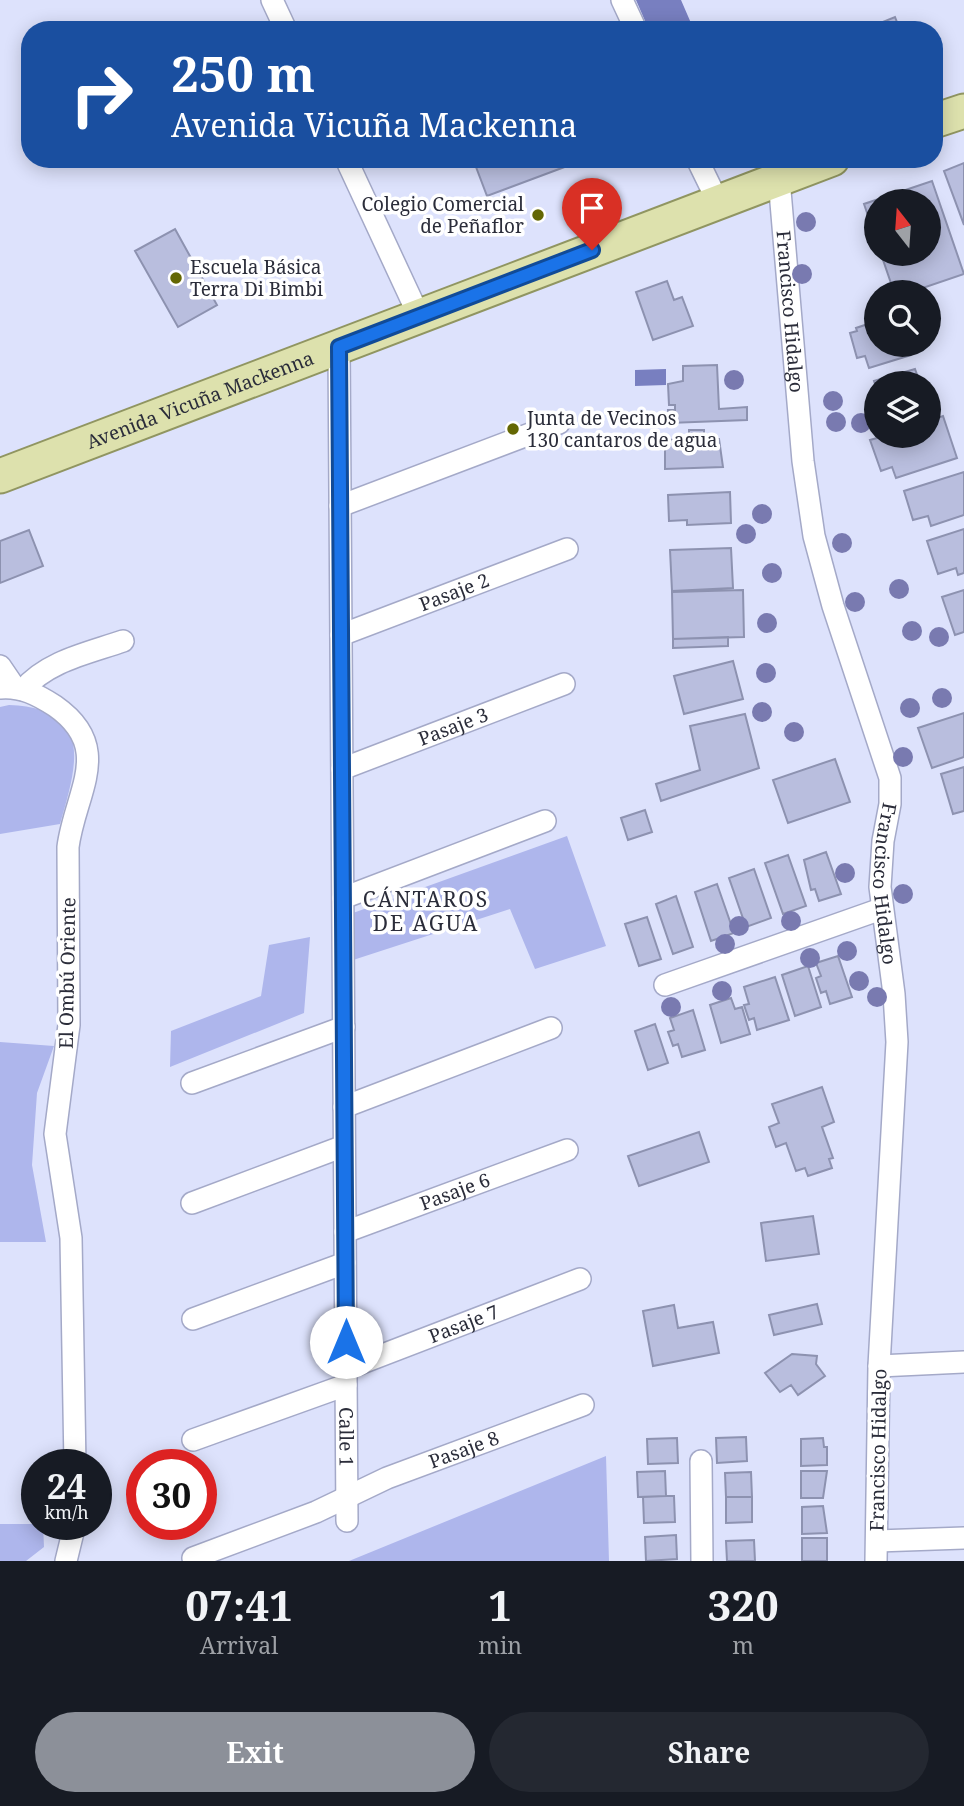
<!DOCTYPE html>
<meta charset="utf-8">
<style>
body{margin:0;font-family:"Noto Serif",serif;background:#242831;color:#f1f3f6;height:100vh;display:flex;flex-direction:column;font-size:26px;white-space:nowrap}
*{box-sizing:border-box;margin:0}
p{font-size:23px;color:#9ea1a6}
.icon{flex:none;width:38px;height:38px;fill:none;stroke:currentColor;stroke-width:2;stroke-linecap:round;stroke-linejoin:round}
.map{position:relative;height:1561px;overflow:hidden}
.panel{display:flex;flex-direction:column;background:#171b24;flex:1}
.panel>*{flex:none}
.top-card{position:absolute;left:21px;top:21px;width:922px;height:147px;border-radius:28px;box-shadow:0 4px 18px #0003;background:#1a4fa0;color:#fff;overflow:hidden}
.needle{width:46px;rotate:343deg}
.controls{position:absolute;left:864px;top:189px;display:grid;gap:14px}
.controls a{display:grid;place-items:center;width:77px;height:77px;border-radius:50%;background:#171b24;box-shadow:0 4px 18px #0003;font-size:35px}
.speed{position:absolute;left:21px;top:1449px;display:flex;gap:14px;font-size:35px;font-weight:700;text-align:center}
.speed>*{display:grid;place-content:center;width:91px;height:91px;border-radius:50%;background:#171b24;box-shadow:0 4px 18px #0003;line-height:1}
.speed small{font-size:18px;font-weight:400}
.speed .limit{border:10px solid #d22;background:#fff;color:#111}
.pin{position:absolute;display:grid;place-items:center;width:60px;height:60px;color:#fff;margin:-72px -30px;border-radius:50% 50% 50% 0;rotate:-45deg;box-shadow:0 0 7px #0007}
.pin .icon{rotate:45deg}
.me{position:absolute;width:77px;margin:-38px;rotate:0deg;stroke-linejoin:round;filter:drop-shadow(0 0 5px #0008)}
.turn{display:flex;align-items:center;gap:24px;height:147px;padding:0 35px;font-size:32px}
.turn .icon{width:91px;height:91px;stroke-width:2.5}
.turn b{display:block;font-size:49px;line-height:60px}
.eta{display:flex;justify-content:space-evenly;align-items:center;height:119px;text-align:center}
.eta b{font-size:42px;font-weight:700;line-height:49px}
.action{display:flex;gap:14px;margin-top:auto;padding:14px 35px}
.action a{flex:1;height:80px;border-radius:42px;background:#8c9099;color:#fff;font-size:28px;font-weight:700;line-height:80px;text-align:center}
.action a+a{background:#242831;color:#f1f3f6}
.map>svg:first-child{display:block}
.green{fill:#aeb6ec}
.water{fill:#787fc0}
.building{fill:#b9bede;stroke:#8d92b0;stroke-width:2}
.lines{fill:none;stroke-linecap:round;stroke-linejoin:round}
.minor-casing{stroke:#a4a9c8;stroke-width:24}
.primary-casing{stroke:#909561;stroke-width:37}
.minor{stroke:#fff;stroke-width:21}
.primary{stroke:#dde1ad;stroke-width:33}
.tree{fill:#797ab0}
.route-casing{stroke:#114b97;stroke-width:18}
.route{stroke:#1a73e8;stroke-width:12}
.poi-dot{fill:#646703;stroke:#fff;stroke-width:2.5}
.labels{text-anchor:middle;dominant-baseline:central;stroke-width:7;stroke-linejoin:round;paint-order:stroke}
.poi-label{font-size:19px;fill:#2b2d3a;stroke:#fff;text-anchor:start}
.street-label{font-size:19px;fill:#2b2d3a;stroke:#fff}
.neighbourhood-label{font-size:21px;letter-spacing:2px;fill:#2b2d3a;stroke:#fff}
</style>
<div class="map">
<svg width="964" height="1561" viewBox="0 0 964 1561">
<rect width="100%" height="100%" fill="#dde2fc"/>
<!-- green -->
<path class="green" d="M 9,705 C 95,708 77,765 60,824 L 0,834 L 0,707 Z
M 567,836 L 606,946 L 535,969 L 510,909 L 350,961 L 353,913 Z
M 310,937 L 304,1013 L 170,1067 L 171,1031 L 261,996 L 269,945 Z
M 0,1042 L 54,1046 L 37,1093 L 32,1165 L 46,1242 L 0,1242 Z
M 606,1456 L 609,1561 L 349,1561 Z
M 0,1524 L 43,1524 L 44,1547 L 26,1561 L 0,1561 Z"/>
<!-- water -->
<path class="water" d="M 636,0 L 681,0 L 694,30 L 649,30 Z
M 666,369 L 666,385 L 635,386 L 635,370 Z"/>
<!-- building -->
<path class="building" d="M 895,17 L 900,30 L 868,30 L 868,28 Z
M 473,159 L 586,159 L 487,196 Z
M 964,163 L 964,225 L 944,171 Z
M 932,181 L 964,274 L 911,292 L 894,292 L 881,254 L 929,254 L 929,201 L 877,201 L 877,242 L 864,204 Z
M 175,229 L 217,305 L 178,327 L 135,251 Z
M 667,281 L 674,300 L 682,297 L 693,326 L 653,340 L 636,292 Z
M 877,321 L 877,345 L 920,345 L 909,348 L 911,355 L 869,368 L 865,356 L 857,358 L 850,333 L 857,331 L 856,328 Z
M 717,365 L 719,409 L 747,407 L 747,420 L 669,423 L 668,410 L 675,410 L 675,405 L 669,405 L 668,384 L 683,381 L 683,366 Z
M 915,369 L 920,383 L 877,383 L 877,390 L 874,381 Z
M 943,416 L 957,458 L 896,478 L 892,467 L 881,471 L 870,440 L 884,436 L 929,436 L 929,421 Z
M 689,430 L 704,430 L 704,439 L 719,439 L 723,467 L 665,469 L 665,440 L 689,439 Z
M 964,472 L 964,515 L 931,526 L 928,516 L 913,520 L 904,491 Z
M 730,492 L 731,523 L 687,525 L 687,520 L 669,521 L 668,495 Z
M 964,529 L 964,573 L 958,575 L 956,568 L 938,574 L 927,541 Z
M 29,530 L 43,566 L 0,583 L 0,541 Z
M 731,548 L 733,588 L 672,591 L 670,550 Z
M 743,590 L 744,637 L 673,639 L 672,592 Z
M 964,590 L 964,632 L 955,635 L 942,597 Z
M 728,637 L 728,646 L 673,648 L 673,639 Z
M 733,661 L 743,699 L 684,714 L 674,676 Z
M 964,713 L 964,757 L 932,768 L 918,728 Z
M 745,714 L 759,768 L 661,801 L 656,784 L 700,770 L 690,726 Z
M 835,759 L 850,802 L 788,823 L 773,780 Z
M 964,767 L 964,811 L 953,814 L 941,774 Z
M 645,810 L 652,832 L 628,840 L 621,818 Z
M 826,852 L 841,894 L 819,901 L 815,889 L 811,890 L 804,860 Z
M 788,855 L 806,906 L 783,914 L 765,863 Z
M 754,869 L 771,918 L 746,927 L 729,878 Z
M 717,884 L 734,933 L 711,941 L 695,892 Z
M 676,896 L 693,947 L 673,954 L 656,904 Z
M 647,917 L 661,959 L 639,966 L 625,924 Z
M 838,956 L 852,997 L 830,1004 L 826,991 L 821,993 L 816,978 L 821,976 L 816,963 Z
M 808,966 L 821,1007 L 795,1016 L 782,975 Z
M 775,977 L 789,1020 L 757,1030 L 754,1018 L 749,1020 L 744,1005 L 749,1004 L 744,987 Z
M 731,998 L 735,1009 L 742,1007 L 750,1034 L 721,1043 L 710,1005 Z
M 693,1010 L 705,1050 L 682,1057 L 678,1044 L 673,1046 L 668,1032 L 674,1030 L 670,1018 Z
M 655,1024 L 668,1063 L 648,1070 L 635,1031 Z
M 822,1087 L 834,1122 L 822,1127 L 833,1158 L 829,1159 L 832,1168 L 808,1176 L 805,1168 L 796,1171 L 786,1143 L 776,1147 L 769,1127 L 779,1123 L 772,1104 Z
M 699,1132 L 709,1162 L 639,1186 L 628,1156 Z
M 813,1216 L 819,1254 L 766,1261 L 761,1223 Z
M 817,1304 L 822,1324 L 774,1335 L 769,1315 Z
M 674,1305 L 678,1328 L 713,1322 L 719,1353 L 653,1366 L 643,1311 Z
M 792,1354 L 817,1356 L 816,1364 L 825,1376 L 798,1395 L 791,1385 L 780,1392 L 765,1373 Z
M 746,1437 L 747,1461 L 717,1463 L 716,1438 Z
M 677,1438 L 678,1463 L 648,1464 L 647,1439 Z
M 823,1438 L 824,1447 L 827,1447 L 827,1465 L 801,1466 L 801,1439 Z
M 665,1471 L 666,1496 L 638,1497 L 637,1472 Z
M 801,1471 L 827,1471 L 823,1498 L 801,1498 Z
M 751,1472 L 752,1497 L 726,1497 L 725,1473 Z
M 666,1496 L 674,1496 L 675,1522 L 644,1523 L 643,1497 Z
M 726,1497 L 752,1497 L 752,1522 L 726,1523 Z
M 823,1506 L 827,1533 L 802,1534 L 802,1507 Z
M 676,1535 L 677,1559 L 646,1561 L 645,1537 Z
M 802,1538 L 827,1538 L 827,1561 L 802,1561 Z
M 754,1540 L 755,1561 L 727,1561 L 726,1541 Z"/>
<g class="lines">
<defs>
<g id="minor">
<path d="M 272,0 L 286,30"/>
<path d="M 622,0 L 636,30"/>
<path d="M 346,159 L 419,316"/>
<path d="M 697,159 L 718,202"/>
<path id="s1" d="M 779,179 L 803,461 L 814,536 L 833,606 L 890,778 L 890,804 L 883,841 L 880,887 L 894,994 L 897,1042 L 879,1366 L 876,1561"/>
<path id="s2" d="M 339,347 L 347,1521"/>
<path d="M 340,506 L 559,423"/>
<path id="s3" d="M 341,635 L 567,549"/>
<path d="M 0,666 L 15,688"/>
<path d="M 0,688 C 21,686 38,695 55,706 C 115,748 75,792 68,847 L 69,1025 L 55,1134 L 71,1238 L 75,1465"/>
<path d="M 23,690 C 47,661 89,653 123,641"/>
<path id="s4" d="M 342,769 L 564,684"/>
<path d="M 343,898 L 545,821"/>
<path d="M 665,985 L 881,909"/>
<path d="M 192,1083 L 344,1027"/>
<path d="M 344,1107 L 551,1028"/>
<path d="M 192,1203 L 344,1146"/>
<path id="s5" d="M 345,1232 L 567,1150"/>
<path d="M 193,1319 L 345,1263"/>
<path d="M 879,1366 L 964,1362"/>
<path id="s6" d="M 346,1369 L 580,1279"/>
<path d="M 193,1440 L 346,1385"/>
<path d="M 701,1461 L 702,1561"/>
<path d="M 877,1541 L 964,1538"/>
<path id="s7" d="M 193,1558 L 316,1512 L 387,1478 L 583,1405"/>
<path d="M 66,1561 L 75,1524"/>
</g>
<g id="primary">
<path d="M 934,121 L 964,111"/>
<path id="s8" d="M 0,476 L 832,159"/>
</g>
</defs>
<!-- minor casing -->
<use href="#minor" class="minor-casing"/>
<!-- primary casing -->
<use href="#primary" class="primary-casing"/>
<!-- minor -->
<use href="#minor" class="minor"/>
<!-- primary -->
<use href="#primary" class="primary"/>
</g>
<!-- trees -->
<g class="tree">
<circle cx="806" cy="222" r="10"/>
<circle cx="802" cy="274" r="10"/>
<circle cx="734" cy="380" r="10"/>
<circle cx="833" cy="401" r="10"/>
<circle cx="836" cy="422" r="10"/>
<circle cx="861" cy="423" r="10"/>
<circle cx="762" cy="514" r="10"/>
<circle cx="746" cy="534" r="10"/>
<circle cx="842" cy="543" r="10"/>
<circle cx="772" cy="573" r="10"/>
<circle cx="899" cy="589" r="10"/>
<circle cx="855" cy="602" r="10"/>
<circle cx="767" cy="623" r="10"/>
<circle cx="912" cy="631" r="10"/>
<circle cx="939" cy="637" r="10"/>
<circle cx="766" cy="673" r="10"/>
<circle cx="942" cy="698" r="10"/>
<circle cx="910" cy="708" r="10"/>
<circle cx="762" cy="712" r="10"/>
<circle cx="794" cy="732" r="10"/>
<circle cx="903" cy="757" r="10"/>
<circle cx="845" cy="873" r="10"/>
<circle cx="903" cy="894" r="10"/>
<circle cx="791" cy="921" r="10"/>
<circle cx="739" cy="926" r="10"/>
<circle cx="725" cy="944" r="10"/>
<circle cx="847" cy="951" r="10"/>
<circle cx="810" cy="958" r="10"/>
<circle cx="859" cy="981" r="10"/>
<circle cx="722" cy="991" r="10"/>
<circle cx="877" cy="997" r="10"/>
<circle cx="671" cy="1007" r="10"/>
</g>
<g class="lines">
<defs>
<path id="route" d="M 346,1342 L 339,347 L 592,250"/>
</defs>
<!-- route casing -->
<use href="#route" class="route-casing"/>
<!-- route -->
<use href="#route" class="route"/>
</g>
<!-- markers -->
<g class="poi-dot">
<circle cx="538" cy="215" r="7"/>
<circle cx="176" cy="278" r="7"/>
<circle cx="513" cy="429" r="7"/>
</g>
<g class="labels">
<!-- poi labels -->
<g class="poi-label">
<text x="524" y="204" text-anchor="end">Colegio Comercial<tspan x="524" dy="22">de Peñaflor</tspan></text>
<text x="190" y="267">Escuela Básica<tspan x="190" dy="22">Terra Di Bimbi</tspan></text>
<text x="527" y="418">Junta de Vecinos<tspan x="527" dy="22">130 cantaros de agua</tspan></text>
</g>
<!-- street labels -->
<g class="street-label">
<text stroke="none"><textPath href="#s1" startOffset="133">Francisco Hidalgo</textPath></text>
<text stroke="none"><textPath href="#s8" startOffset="214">Avenida Vicuña Mackenna</textPath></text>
<text stroke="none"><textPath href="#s3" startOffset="121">Pasaje 2</textPath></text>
<text stroke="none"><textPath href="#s4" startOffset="119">Pasaje 3</textPath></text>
<text stroke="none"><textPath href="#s1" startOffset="719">Francisco Hidalgo</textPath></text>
<text transform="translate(67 973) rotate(-89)">El Ombú Oriente</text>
<text stroke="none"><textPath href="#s5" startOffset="117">Pasaje 6</textPath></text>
<text stroke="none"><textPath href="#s6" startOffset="126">Pasaje 7</textPath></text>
<text stroke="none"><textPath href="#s2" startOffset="1090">Calle 1</textPath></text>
<text stroke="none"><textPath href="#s7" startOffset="292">Pasaje 8</textPath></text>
<text transform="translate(878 1450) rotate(-89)">Francisco Hidalgo</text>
</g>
<!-- neighbourhood labels -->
<g class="neighbourhood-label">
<text x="426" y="899">CÁNTAROS<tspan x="426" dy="24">DE AGUA</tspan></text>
</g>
</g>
</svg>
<div class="controls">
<a><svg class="needle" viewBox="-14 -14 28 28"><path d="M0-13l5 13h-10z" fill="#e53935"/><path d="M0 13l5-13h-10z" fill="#9ea1a6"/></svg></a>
<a><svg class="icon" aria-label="search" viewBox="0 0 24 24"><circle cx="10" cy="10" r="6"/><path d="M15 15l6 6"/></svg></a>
<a><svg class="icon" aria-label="layers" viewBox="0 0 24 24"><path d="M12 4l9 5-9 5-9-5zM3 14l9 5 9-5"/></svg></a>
</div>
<div class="speed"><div>24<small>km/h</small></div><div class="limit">30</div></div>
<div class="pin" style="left:592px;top:250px;background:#d93025"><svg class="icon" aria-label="arrive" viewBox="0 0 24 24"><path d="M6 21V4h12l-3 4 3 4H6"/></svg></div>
<svg class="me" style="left:346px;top:1342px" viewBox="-20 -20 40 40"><circle r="19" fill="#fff"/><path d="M0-13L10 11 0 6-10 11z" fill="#1a73e8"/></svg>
<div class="top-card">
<div class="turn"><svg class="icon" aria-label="right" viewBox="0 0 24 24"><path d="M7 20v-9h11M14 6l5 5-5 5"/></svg><div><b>250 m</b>Avenida Vicuña Mackenna</div></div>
</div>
</div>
<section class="panel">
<div class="eta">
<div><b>07:41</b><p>Arrival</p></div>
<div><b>1</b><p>min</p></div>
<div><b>320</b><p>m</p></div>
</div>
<div class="action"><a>Exit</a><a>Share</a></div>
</section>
